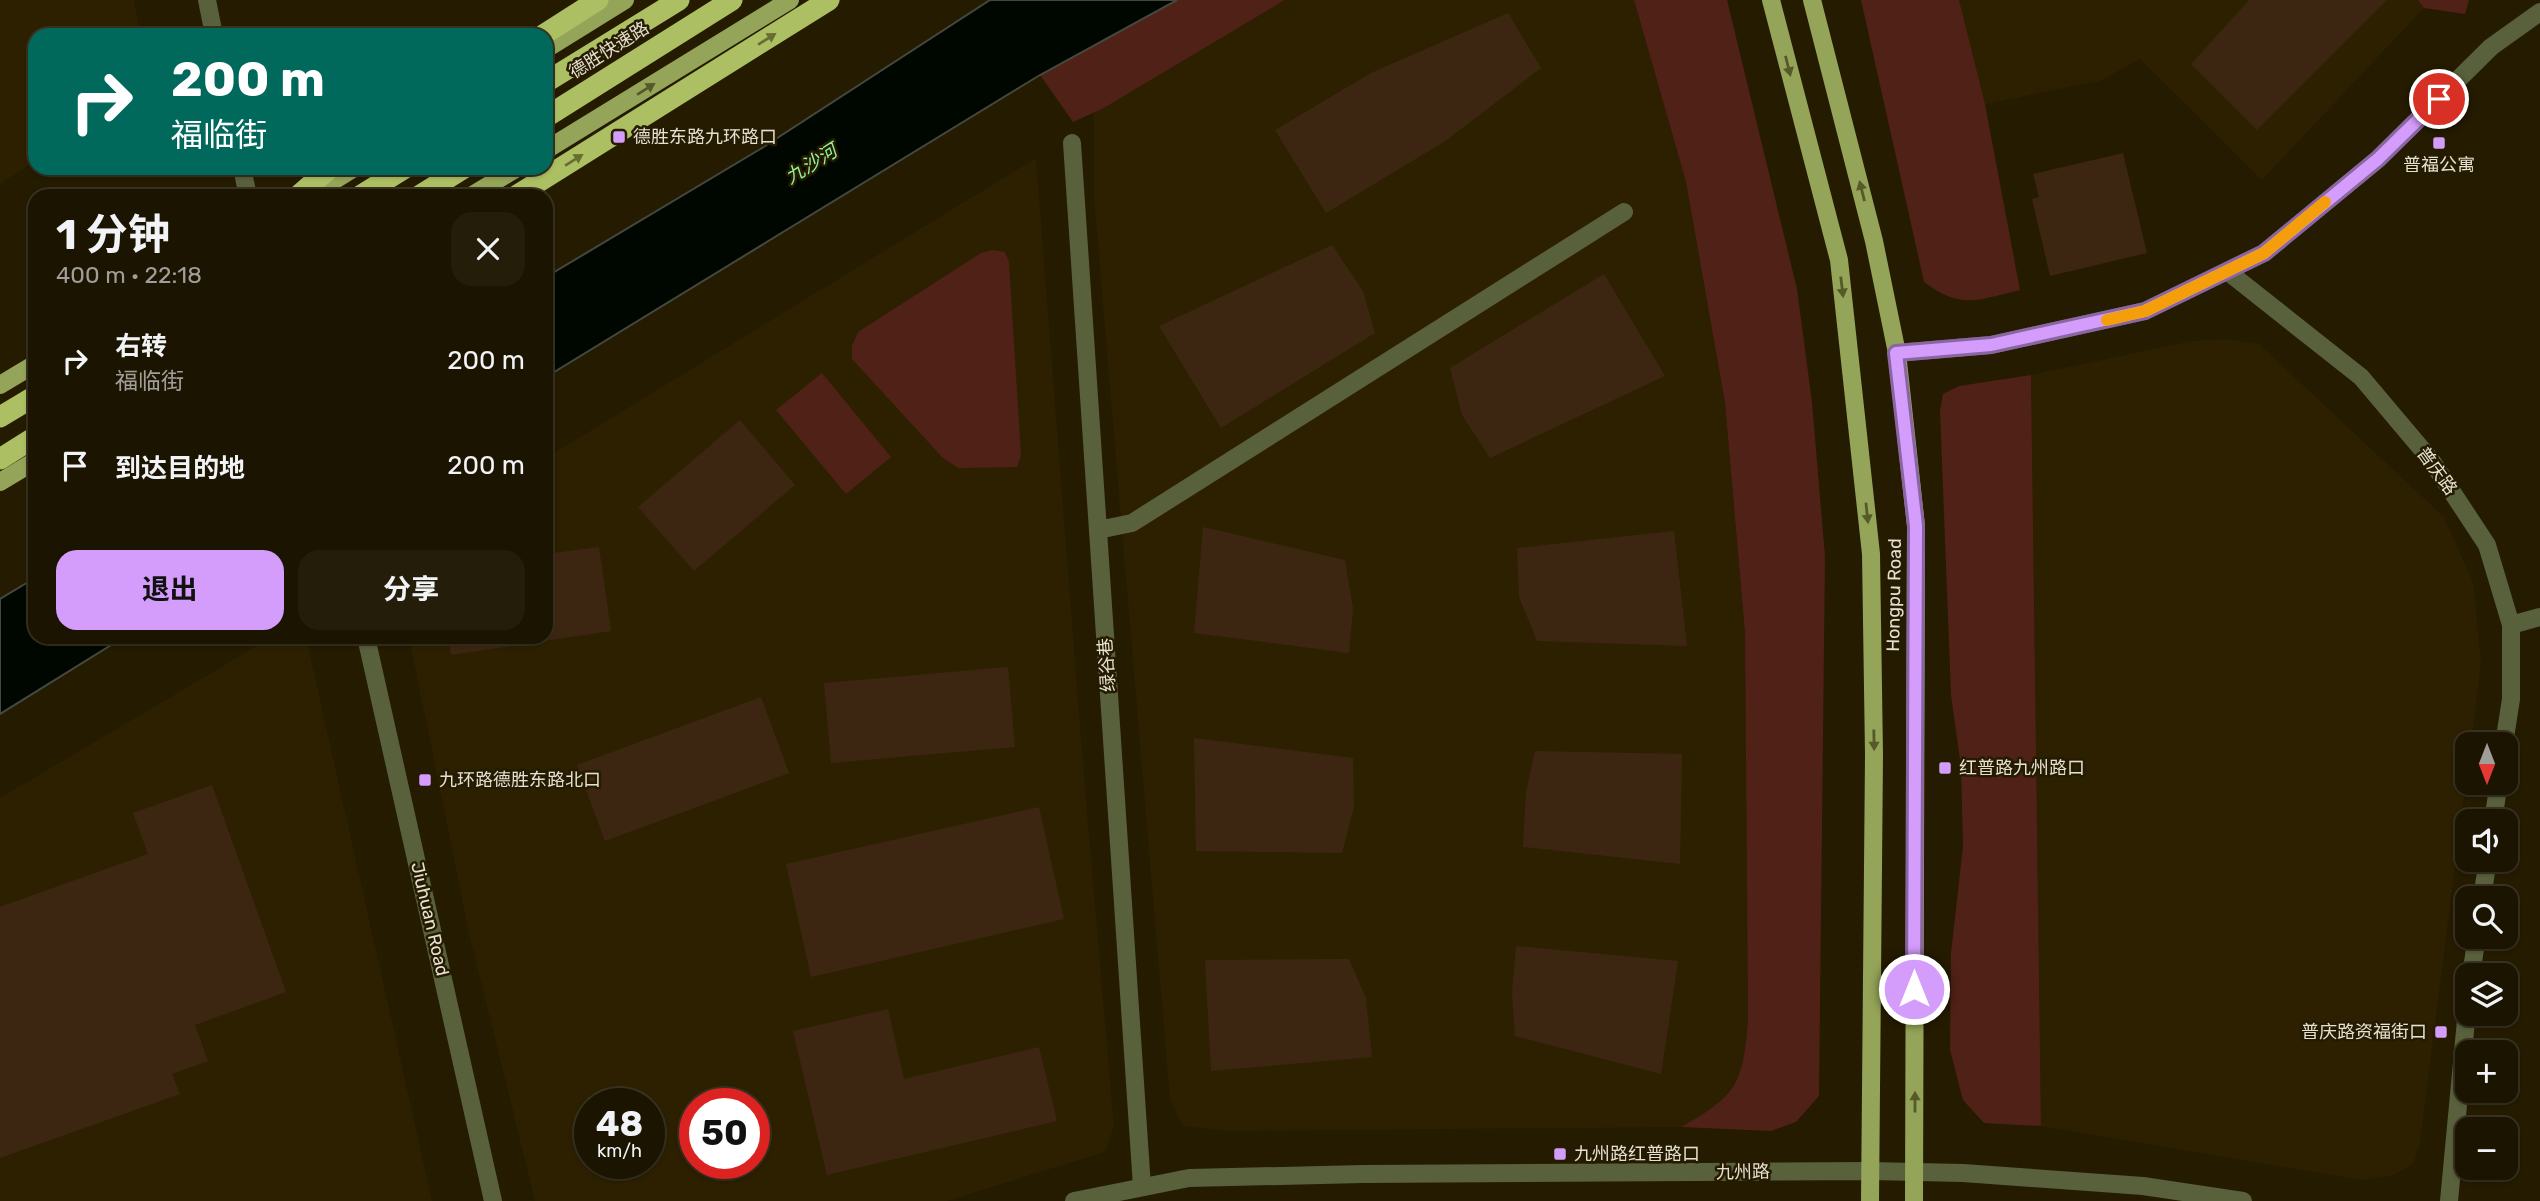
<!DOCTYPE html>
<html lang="zh">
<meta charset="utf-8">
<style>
body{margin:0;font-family:Rubik,"Noto Sans SC",sans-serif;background:#241d0a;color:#f1f3f6;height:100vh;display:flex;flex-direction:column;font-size:26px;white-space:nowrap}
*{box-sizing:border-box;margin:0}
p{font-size:23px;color:#a09e99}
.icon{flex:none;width:38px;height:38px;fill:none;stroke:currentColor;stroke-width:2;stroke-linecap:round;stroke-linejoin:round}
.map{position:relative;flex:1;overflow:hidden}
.details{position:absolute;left:28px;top:189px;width:525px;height:455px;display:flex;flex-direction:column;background:#1b1400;border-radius:21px;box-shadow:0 2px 5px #0004,0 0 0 2px #393322}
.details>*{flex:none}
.top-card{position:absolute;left:28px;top:28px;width:525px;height:147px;border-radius:21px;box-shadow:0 2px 5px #0004,0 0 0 2px #393322;background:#00695c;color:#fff;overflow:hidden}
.needle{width:46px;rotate:180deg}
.fabs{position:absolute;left:2455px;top:732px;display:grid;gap:14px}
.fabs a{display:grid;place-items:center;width:63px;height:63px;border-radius:14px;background:#1b1400;box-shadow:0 2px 5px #0004,0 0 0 2px #393322;font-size:35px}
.speed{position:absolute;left:574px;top:1088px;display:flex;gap:14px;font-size:35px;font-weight:700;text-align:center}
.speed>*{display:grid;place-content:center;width:91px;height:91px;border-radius:50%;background:#1b1400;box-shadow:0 2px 5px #0004,0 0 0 2px #393322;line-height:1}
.speed small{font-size:18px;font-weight:400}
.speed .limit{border:10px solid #d22;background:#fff;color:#111}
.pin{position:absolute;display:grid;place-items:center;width:60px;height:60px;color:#fff;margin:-30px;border:4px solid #fff;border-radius:50%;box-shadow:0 2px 7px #0007}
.me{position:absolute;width:77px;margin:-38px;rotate:0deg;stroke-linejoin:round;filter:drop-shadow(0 0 5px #0008)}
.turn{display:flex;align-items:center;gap:24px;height:147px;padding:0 28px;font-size:32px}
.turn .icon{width:91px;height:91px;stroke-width:2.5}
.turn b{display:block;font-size:49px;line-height:60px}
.round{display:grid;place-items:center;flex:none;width:74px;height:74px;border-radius:21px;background:#241d0a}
.overview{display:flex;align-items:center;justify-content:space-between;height:119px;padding:0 28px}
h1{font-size:42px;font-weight:700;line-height:52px}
.cta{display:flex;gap:14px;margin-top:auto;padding:14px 28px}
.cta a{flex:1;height:80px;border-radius:21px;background:#d49cfb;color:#111;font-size:28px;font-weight:700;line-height:80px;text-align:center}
.cta a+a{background:#241d0a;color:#f1f3f6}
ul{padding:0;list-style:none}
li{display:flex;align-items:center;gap:21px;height:105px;padding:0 28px}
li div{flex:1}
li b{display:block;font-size:26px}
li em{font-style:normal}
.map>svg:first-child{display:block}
.built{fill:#2c2000;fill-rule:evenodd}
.green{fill:#502116}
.water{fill:#000700;stroke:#45483e;stroke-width:2}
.building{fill:#3d2611}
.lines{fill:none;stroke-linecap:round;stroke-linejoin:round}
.minor{stroke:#58603c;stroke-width:18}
.major{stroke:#94a458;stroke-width:18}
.highway{stroke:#acbf63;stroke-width:21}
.oneway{fill:#686d32}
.oneway2{fill:#565928}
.route-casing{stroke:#8a65a3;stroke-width:18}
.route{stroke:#d49cfb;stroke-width:12}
.slow{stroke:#f59e0b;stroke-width:12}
.poi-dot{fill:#d49cfb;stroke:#241b00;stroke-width:2.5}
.labels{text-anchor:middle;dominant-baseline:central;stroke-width:5;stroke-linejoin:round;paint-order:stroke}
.street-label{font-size:18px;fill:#e6e0d0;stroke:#241b00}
.poi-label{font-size:18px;fill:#e6e0d0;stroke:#241b00;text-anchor:start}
.water-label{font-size:19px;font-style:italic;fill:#91f29c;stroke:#241b00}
</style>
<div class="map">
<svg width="2540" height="1201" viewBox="0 0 2540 1201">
<rect width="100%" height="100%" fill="#241b00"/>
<!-- built -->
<path class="built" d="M 0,0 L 134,0 L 140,35 L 35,35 L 35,161 L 0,184 Z
M 1285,0 L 1634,0 L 1686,182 L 1725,403 L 1745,633 L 1748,1017 L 1745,1066 L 1719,1107 L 1681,1127 L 1228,1131 L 1183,1126 L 1170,1100 L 1094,198 L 1094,113 Z
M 1959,0 L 2418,0 L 2424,8 L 2262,180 L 2140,59 L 2100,81 L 1985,104 Z
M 1036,158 L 1084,777 L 1114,1127 L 1105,1152 L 947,1201 L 535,1201 L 469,933 L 409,637 L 546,637 L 546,458 ZM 590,1104 L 649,1104 L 649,1164 L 590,1164 ZM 695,1104 L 754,1104 L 754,1164 L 695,1164 Z
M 2226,339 L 2259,344 L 2444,517 L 2473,582 L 2481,664 L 2471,744 L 2468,744 L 2467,772 L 2420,1143 L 2413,1164 L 2394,1175 L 2361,1180 L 2041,1126 L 2031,375 L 2191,341 Z
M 272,637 L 306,637 L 432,1201 L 0,1201 L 0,798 Z"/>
<!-- green -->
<path class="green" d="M 1177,0 L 1285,0 L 1102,109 L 1073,122 L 1040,75 Z
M 1634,0 L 1727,0 L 1797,289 L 1812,402 L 1825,556 L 1819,1096 L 1796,1122 L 1771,1131 L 1681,1127 C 1738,1096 1744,1081 1748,1017 L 1745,633 L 1725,403 L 1686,182 Z
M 1861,0 L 1959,0 L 1985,104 L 2020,290 C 1978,300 1961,310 1924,282 Z
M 2418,0 L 2469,0 L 2465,14 L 2424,8 Z
M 993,250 L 1005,252 L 1009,262 L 1021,456 L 1017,467 L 958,468 L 943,458 L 852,359 L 852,346 L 858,332 L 981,253 Z
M 822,373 L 891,457 L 846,494 L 776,410 Z
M 2031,375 L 2041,1126 L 1984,1123 L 1963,1100 L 1950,1050 L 1951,953 L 1963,846 L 1961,767 L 1951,695 L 1940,411 L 1943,394 L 1959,386 Z"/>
<!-- water -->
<path class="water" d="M 990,0 L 1177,0 L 1040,75 L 546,377 L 546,277 L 762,148 Z
M 35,578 L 35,637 L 124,637 L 0,714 L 0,599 Z"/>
<!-- building -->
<path class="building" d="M 2249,0 L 2387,0 L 2257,130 L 2191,64 Z
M 1508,13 L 1541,68 L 1444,142 L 1326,213 L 1275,130 L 1371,73 Z
M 2123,153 L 2147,253 L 2050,276 L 2032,199 L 2039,197 L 2033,174 Z
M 1332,245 L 1363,291 L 1375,333 L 1221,428 L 1159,326 Z
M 1604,274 L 1665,376 L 1490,458 L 1462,415 L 1450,368 Z
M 740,420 L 795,485 L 694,571 L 638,507 Z
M 1203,527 L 1345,560 L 1353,608 L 1349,653 L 1194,633 Z
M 1674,531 L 1687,646 L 1537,641 L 1519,597 L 1517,548 Z
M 599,547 L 611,631 L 451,655 L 448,637 L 546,637 L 546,554 Z
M 1008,667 L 1015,747 L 831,763 L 824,683 Z
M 761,697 L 789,773 L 605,841 L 577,765 Z
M 1194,738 L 1353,758 L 1354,807 L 1342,853 L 1196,851 Z
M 1535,751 L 1682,754 L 1680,864 L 1523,847 L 1526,792 Z
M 212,785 L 286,992 L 195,1025 L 208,1061 L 172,1074 L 180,1094 L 0,1158 L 0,907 L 148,854 L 133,813 Z
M 1039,807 L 1064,919 L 811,977 L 786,864 Z
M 1516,946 L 1678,961 L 1661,1074 L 1515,1036 L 1512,993 Z
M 1349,959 L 1366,998 L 1372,1057 L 1211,1071 L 1205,960 Z
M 888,1009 L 904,1079 L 1039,1047 L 1057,1121 L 827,1175 L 793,1031 Z"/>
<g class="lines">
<!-- minor -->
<path class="minor" d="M 207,0 L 214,35
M 1072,143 L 1142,1187
M 242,168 L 248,196
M 2227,271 L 2361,377 L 2431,460 L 2487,545 L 2511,625 L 2511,699 L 2504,744
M 1897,353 L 1991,345 L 2145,311 L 2264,253 L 2378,159 L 2491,47 L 2540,12
M 1098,530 L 1132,523 L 1624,212
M 2511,625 L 2540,617
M 366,637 L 493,1201
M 2493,821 L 2499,782
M 2482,898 L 2488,859
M 2471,975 L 2477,936
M 1074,1201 L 1189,1178 L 1363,1174 L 1870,1171 L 1963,1173 L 2143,1186 L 2243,1201
M 2449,1201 L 2468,999"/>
<!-- major -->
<path class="major" d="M 1771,0 L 1839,260 L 1871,554 L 1874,755 L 1870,1201
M 1812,0 L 1874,241 L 1897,353 L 1916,526 L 1914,1201
M 546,49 L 625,0
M 546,150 L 790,0
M 309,196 L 354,168
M 471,196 L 517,168
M 0,385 L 35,364
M 0,482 L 35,461"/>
<!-- highway -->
<path class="highway" d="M 543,35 L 598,0
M 546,82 L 679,0
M 546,117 L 732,0
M 298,196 L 330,168
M 360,196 L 405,168
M 419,196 L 464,168
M 516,196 L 829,0
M 0,417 L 35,396
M 0,459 L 35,437"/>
</g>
<!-- one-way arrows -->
<defs><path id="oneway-solid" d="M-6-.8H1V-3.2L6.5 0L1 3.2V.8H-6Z" transform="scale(1.75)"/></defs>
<g class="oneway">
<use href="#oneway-solid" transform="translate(767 39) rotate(-32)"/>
<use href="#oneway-solid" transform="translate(574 160) rotate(-32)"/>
</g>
<g class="oneway2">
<use href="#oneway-solid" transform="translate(1788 66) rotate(76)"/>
<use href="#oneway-solid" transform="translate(646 89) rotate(-32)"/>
<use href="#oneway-solid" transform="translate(1862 191) rotate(-104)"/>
<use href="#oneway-solid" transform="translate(1842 287) rotate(83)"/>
<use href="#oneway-solid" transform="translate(1867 513) rotate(84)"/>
<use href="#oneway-solid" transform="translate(1874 740) rotate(89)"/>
<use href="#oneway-solid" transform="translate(1915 1102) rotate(-90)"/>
</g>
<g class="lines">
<defs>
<path id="route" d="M 1914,989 L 1916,526 L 1896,353 L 1991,345 L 2145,311 L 2264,253 L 2378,159 L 2439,99"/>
</defs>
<!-- route casing -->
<use href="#route" class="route-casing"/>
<!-- route -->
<use href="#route" class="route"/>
<!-- slow -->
<path class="slow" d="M 2107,320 L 2145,311 L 2264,253 L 2325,202"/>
</g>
<!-- markers -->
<g class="poi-dot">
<rect x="612" y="130" width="14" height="14" rx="3.5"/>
<rect x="2432" y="136" width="14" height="14" rx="3.5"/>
<rect x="1938" y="761" width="14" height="14" rx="3.5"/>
<rect x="418" y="773" width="14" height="14" rx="3.5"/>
<rect x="2434" y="1025" width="14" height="14" rx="3.5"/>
<rect x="1553" y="1147" width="14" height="14" rx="3.5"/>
</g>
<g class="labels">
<!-- street labels -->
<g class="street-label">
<text transform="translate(609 50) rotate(-32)">德胜快速路</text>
<text transform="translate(2437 471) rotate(54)">普庆路</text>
<text transform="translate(1894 595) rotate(-89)">Hongpu Road</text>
<text transform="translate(1107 665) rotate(-94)">绿谷巷</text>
<text transform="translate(430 919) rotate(77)">Jiuhuan Road</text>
<text transform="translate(1743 1172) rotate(-1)">九州路</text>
</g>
<!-- poi labels -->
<g class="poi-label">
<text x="633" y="137">德胜东路九环路口</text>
<text x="2439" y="165" text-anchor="middle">普福公寓</text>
<text x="1959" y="768">红普路九州路口</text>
<text x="439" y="780">九环路德胜东路北口</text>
<text x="2427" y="1032" text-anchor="end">普庆路资福街口</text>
<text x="1574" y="1154">九州路红普路口</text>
</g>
<!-- water labels -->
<g class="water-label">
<text transform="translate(811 164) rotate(-32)">九沙河</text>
</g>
</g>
</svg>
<div class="fabs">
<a><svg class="needle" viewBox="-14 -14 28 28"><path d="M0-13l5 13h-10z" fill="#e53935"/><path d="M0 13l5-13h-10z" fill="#a09e99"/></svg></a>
<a><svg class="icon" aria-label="sound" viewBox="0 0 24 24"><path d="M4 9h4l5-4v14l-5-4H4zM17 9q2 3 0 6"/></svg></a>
<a><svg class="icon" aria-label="search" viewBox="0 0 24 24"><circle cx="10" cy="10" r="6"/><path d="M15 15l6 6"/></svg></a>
<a><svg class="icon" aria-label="layers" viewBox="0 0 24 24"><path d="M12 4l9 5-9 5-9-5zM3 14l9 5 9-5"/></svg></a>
<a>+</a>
<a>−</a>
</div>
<div class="speed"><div>48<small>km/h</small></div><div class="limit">50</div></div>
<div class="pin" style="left:2439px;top:99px;background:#d93025"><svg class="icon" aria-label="arrive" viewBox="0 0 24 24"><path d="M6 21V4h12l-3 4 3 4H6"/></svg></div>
<svg class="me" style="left:1914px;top:989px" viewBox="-20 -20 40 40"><circle r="17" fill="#d49cfb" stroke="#fff" stroke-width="3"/><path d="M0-11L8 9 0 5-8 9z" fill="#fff"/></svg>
<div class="top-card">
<div class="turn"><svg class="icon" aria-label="right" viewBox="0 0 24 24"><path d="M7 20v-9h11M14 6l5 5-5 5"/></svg><div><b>200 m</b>福临街</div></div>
</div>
<section class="details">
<div class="overview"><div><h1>1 分钟</h1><p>400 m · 22:18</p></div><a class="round"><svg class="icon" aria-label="close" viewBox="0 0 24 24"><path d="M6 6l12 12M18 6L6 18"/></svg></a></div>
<ul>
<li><svg class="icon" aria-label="right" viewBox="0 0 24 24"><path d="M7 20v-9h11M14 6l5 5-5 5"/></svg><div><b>右转</b><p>福临街</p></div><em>200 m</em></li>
<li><svg class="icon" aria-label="arrive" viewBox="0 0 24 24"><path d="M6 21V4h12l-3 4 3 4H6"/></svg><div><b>到达目的地</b></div><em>200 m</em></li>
</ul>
<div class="cta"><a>退出</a><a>分享</a></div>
</section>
</div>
